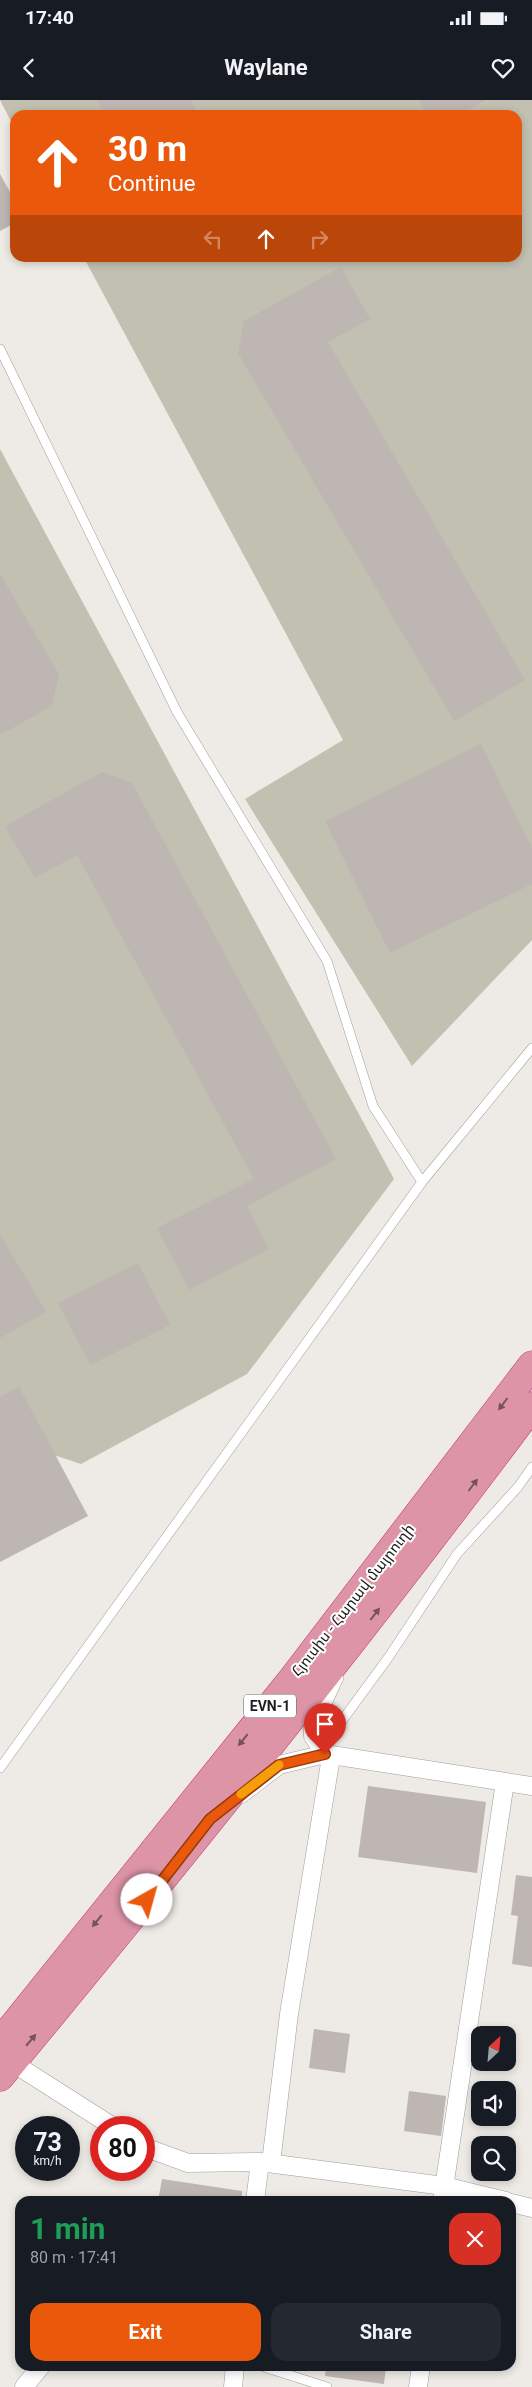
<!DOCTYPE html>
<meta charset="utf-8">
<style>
body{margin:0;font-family:Roboto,"Noto Sans Armenian",sans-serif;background:#242831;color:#f1f3f6;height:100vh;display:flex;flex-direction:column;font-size:19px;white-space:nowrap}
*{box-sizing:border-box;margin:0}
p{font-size:16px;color:#9ea1a6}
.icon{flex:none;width:28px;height:28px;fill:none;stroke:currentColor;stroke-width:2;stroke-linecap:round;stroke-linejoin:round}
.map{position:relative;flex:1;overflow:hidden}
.sheet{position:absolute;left:15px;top:2096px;width:501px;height:175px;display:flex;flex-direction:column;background:#171b24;border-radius:15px;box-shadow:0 2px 8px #0003}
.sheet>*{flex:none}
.banner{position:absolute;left:10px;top:10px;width:512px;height:152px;border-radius:15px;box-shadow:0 2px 8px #0003;background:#ea580c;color:#fff;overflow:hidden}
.needle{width:32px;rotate:26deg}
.buttons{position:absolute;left:471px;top:1926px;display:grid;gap:10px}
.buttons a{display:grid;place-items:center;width:45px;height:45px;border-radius:10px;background:#171b24;box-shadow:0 2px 8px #0003;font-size:25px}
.speed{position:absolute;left:15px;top:2016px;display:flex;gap:10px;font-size:25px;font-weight:700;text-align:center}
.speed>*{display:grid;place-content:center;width:65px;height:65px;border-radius:50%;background:#171b24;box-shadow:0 2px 8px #0003;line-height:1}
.speed small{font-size:12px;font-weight:400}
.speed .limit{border:8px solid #d22;background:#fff;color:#111}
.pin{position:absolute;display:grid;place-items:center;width:42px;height:42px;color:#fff;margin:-51px -21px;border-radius:50% 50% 50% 0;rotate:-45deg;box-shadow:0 0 5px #0007}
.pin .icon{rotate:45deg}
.me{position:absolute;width:55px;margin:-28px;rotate:38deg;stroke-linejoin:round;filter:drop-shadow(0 0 4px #0008)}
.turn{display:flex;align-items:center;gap:18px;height:105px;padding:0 15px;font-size:22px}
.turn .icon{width:65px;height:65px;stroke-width:2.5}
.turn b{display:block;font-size:35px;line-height:42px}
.lanes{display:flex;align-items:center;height:48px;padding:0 15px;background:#0003;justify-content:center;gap:25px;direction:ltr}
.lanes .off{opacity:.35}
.round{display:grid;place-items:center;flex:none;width:52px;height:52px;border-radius:15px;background:#242831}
.headline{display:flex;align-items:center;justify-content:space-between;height:85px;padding:0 15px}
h1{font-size:30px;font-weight:700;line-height:38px;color:#1e9e55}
.action{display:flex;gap:10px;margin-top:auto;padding:10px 15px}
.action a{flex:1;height:58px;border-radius:15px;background:#ea580c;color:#fff;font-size:20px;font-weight:700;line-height:58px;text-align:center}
.action a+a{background:#242831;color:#f1f3f6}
.status{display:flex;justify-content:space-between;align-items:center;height:35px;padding:0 25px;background:#171b24;direction:ltr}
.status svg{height:14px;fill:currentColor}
header{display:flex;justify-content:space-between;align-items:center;height:65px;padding:0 15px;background:#171b24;font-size:22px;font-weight:700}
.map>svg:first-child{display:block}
.construction{fill:#c1c0b1}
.building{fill:#beb6b2}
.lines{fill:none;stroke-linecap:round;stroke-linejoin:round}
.lane-casing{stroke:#9f9f9f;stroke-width:10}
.street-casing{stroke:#9f9f9f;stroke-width:19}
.highway-casing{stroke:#c83572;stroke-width:29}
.lane{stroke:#fff;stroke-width:9}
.street{stroke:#fff;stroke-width:18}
.highway{stroke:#de94a7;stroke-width:28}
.oneway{fill:#74535c}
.route-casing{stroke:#983908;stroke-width:12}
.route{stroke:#ea580c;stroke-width:9}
.slow{stroke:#f59e0b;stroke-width:9}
.labels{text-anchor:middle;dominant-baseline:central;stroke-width:4;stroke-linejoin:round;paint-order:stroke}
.shield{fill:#fff;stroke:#626262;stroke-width:1}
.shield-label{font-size:14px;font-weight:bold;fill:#1e1e1e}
.street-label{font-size:15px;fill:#1e1e1e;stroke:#fff}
</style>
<div class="status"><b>17:40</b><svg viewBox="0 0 49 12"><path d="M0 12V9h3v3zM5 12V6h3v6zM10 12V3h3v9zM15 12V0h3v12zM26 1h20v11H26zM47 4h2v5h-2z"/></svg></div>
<header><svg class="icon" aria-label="back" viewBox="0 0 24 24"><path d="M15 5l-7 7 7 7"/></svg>Waylane<svg class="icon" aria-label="heart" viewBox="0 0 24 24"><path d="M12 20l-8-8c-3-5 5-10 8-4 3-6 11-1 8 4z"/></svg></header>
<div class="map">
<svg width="532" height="2287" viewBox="0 0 532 2287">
<rect width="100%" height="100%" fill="#eeeae5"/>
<!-- construction -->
<path class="construction" d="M 0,0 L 532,0 L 532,840 L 412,966 L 245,699 L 343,640 L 84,158 L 518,158 L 518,15 L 15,15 L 15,29 Z
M 0,349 L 394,1079 L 247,1274 L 81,1364 L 0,1337 Z"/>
<!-- building -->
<path class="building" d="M 97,0 L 190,0 L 199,15 L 105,15 Z
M 419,0 L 485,0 L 459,15 L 428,15 Z
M 0,74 L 15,101 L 15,123 L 0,131 Z
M 341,167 L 370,219 L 328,242 L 525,580 L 454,621 L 238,253 L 244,221 Z
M 0,474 L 59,574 L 52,606 L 0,635 Z
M 481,644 L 532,748 L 532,784 L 390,853 L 325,721 Z
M 102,672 L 132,683 L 336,1059 L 247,1106 L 269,1149 L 189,1190 L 157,1128 L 254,1079 L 77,755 L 35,778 L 5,726 Z
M 0,1134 L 46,1212 L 0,1238 Z
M 138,1163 L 170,1225 L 90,1265 L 58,1203 Z
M 19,1287 L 88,1416 L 0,1462 L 0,1297 Z
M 368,1686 L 486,1702 L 477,1773 L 358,1757 Z
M 516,1775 L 532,1777 L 532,1867 L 512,1864 L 518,1816 L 511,1815 Z
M 314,1929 L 350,1934 L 345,1973 L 309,1968 Z
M 409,1991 L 446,1996 L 441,2036 L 404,2031 Z
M 162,2079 L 242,2091 L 242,2101 L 158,2101 Z
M 326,2266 L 386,2266 L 384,2284 L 325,2276 Z"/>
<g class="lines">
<defs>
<path id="lane" d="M 0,249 L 177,612 L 327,861 L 373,1006 L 422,1082
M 322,1648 L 388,1558 L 457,1454 L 518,1387 L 532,1367
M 0,1668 L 422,1082 L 532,948
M 261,2266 L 327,2287"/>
<path id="street" d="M 325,1654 L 313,1636 L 313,1623 L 334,1578
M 241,1694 L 279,1665 L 325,1654 L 532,1686
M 14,1961 L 24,1970 L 115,2028
M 144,2047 L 188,2063 L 260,2062
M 271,2063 L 289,1914 L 331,1657
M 255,2101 L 260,2062 L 444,2086 L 506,2101
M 442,2101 L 505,1682
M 511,2103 L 532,2108
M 24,2287 L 41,2266
M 233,2287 L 235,2266
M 418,2287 L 421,2266"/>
<path id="highway" d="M 0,1942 L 293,1578 L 532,1265
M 0,1977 C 182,1758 361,1535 532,1306"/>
</defs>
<!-- lane casing -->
<use href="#lane" class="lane-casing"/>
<!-- street casing -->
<use href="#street" class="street-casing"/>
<!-- highway casing -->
<use href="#highway" class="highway-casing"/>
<!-- lane -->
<use href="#lane" class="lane"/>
<!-- street -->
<use href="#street" class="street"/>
<!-- highway -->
<use href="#highway" class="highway"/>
</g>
<!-- one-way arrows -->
<defs><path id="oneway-solid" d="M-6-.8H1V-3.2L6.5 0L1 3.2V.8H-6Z" transform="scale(1.25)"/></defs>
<g class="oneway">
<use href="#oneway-solid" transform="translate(503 1304) rotate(127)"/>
<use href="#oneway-solid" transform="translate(473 1385) rotate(-53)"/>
<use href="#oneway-solid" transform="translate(375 1514) rotate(-52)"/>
<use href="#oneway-solid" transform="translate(243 1640) rotate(129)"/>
<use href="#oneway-solid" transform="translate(97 1821) rotate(129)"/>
<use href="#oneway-solid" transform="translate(31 1940) rotate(-50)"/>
</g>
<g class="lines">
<defs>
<path id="route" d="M 147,1800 L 210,1719 L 279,1665 L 325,1654"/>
</defs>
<!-- route casing -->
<use href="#route" class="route-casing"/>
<!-- route -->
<use href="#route" class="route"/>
<!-- slow -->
<path class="slow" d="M 241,1694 L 279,1665"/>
</g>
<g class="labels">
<!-- shield labels -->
<rect class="shield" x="244" y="1594.5" width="52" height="23" rx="4"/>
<g class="shield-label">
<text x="270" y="1606">EVN-1</text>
</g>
<!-- street labels -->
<g class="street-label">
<text transform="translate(353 1500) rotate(-52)">Հյուսիս - Հարավ մայրուղի</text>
</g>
</g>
</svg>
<div class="buttons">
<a><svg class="needle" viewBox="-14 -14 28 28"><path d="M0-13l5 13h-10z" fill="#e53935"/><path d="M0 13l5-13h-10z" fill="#9ea1a6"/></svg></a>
<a><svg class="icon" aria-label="sound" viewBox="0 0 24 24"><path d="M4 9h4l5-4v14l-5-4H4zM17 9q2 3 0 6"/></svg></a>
<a><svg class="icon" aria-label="search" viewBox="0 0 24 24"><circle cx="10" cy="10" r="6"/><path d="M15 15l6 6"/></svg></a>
</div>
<div class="speed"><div>73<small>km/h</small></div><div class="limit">80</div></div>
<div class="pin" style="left:325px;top:1654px;background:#d93025"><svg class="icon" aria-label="arrive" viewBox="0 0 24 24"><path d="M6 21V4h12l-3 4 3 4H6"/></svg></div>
<svg class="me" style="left:147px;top:1800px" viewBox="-20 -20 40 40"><circle r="19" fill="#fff"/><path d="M0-13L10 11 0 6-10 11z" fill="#ea580c"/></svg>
<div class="banner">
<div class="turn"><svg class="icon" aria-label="ahead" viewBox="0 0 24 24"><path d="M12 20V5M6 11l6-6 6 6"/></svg><div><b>30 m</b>Continue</div></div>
<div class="lanes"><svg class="icon off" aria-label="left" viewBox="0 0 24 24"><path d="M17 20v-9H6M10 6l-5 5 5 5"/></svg><svg class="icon" aria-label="ahead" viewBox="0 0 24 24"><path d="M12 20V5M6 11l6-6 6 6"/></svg><svg class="icon off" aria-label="right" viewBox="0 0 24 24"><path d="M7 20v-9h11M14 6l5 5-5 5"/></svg></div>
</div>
<section class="sheet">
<div class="headline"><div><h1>1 min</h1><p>80 m · 17:41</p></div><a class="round" style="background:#d93025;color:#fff"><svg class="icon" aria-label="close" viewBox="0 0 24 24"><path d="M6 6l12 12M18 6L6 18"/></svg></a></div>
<div class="action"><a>Exit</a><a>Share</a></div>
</section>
</div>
